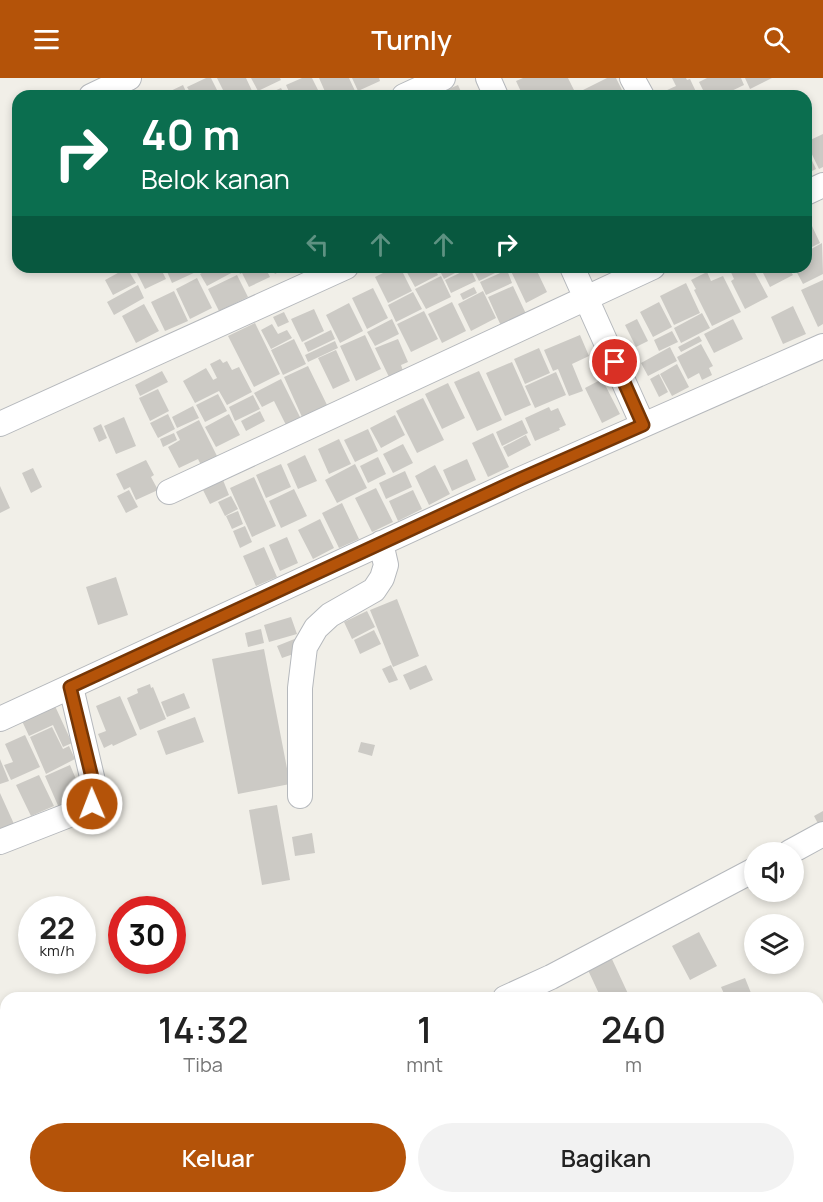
<!DOCTYPE html>
<html lang="id">
<style>
body{margin:0;font-family:Manrope,sans-serif;background:#f2f2f2;color:#222;height:100vh;display:flex;flex-direction:column;font-size:22px;white-space:nowrap}
*{box-sizing:border-box;margin:0}
p{font-size:20px;color:#767676}
.icon{flex:none;width:33px;height:33px;fill:none;stroke:currentColor;stroke-width:2;stroke-linecap:round;stroke-linejoin:round}
.map{position:relative;flex:1;overflow:hidden}
.details{position:absolute;left:0px;top:914px;width:824px;height:212px;display:flex;flex-direction:column;background:#fff;border-radius:18px 18px 0 0;box-shadow:0 3px 9px #0003}
.details>*{flex:none}
.top-card{position:absolute;left:12px;top:12px;width:800px;height:183px;border-radius:18px;box-shadow:0 3px 9px #0003;background:#0b6e4f;color:#fff;overflow:hidden}
.controls{position:absolute;left:744px;top:764px;display:grid;gap:12px}
.controls a{display:grid;place-items:center;width:60px;height:60px;border-radius:50%;background:#fff;box-shadow:0 3px 9px #0003;font-size:30px}
.speed{position:absolute;left:18px;top:818px;display:flex;gap:12px;font-size:30px;font-weight:700;text-align:center}
.speed>*{display:grid;place-content:center;width:78px;height:78px;border-radius:50%;background:#fff;box-shadow:0 3px 9px #0003;line-height:1}
.speed small{font-size:15px;font-weight:400}
.speed .limit{border:9px solid #d22;background:#fff;color:#111}
.pin{position:absolute;display:grid;place-items:center;width:51px;height:51px;color:#fff;margin:-26px;border:3px solid #fff;border-radius:50%;box-shadow:0 2px 6px #0007}
.me{position:absolute;width:66px;margin:-33px;rotate:359deg;stroke-linejoin:round;filter:drop-shadow(0 0 4px #0008)}
.turn{display:flex;align-items:center;gap:21px;height:126px;padding:0 30px;font-size:27px}
.turn .icon{width:78px;height:78px;stroke-width:2.5}
.turn b{display:block;font-size:42px;line-height:51px}
.lanes{display:flex;align-items:center;height:57px;padding:0 30px;background:#0003;justify-content:center;gap:30px;direction:ltr}
.lanes .off{opacity:.35}
.eta{display:flex;justify-content:space-evenly;align-items:center;height:102px;text-align:center}
.eta b{font-size:36px;font-weight:600;line-height:42px}
.action{display:flex;gap:12px;margin-top:auto;padding:12px 30px}
.action a{flex:1;height:69px;border-radius:36px;background:#b45309;color:#fff;font-size:24px;font-weight:600;line-height:69px;text-align:center}
.action a+a{background:#f2f2f2;color:#222}
header{display:flex;justify-content:space-between;align-items:center;height:78px;padding:0 30px;background:#b45309;color:#fff;font-size:27px;font-weight:600}
.map>svg:first-child{display:block}
.building{fill:#cccac5}
.lines{fill:none;stroke-linecap:round;stroke-linejoin:round}
.street-casing{stroke:#b5b8bc;stroke-width:26}
.street{stroke:#fff;stroke-width:24}
.route-casing{stroke:#753606;stroke-width:15}
.route{stroke:#b45309;stroke-width:10}
</style>
<header><svg class="icon" aria-label="menu" viewBox="0 0 24 24"><path d="M4 6h16M4 12h16M4 18h16"/></svg>Turnly<svg class="icon" aria-label="search" viewBox="0 0 24 24"><circle cx="10" cy="10" r="6"/><path d="M15 15l6 6"/></svg></header>
<div class="map">
<svg width="823" height="1124" viewBox="0 0 823 1124">
<rect width="100%" height="100%" fill="#f1efe8"/>
<!-- building -->
<path class="building" d="M 206,0 L 211,0 L 220,18 L 192,18 L 187,9 Z
M 217,0 L 246,0 L 253,15 L 248,18 L 226,18 Z
M 251,0 L 280,0 L 281,2 L 258,13 Z
M 302,0 L 312,0 L 321,18 L 291,18 L 286,7 Z
M 319,0 L 349,0 L 356,15 L 351,18 L 327,18 Z
M 352,0 L 379,0 L 380,3 L 358,13 Z
M 523,0 L 568,0 L 574,12 L 561,18 L 534,18 L 533,16 L 528,18 L 523,18 L 516,3 Z
M 607,0 L 616,0 L 625,18 L 576,18 L 575,16 Z
M 672,0 L 686,0 L 687,2 L 690,1 L 698,18 L 668,18 L 665,13 L 676,8 Z
M 707,0 L 741,0 L 744,7 L 721,18 L 706,18 L 699,4 Z
M 745,0 L 772,0 L 750,11 Z
M 183,7 L 188,18 L 160,18 Z
M 458,7 L 463,18 L 444,18 L 442,14 Z
M 281,10 L 285,18 L 263,18 Z
M 823,56 L 823,89 L 819,91 L 806,64 Z
M 806,70 L 816,91 L 806,96 Z
M 812,148 L 820,165 L 806,172 L 806,151 Z
M 822,165 L 823,196 L 803,206 L 794,189 L 806,189 L 806,174 Z
M 134,189 L 160,189 L 166,201 L 145,211 Z
M 165,189 L 196,189 L 198,193 L 172,205 Z
M 213,189 L 233,189 L 235,193 L 207,208 L 200,196 Z
M 237,189 L 265,189 L 270,199 L 249,209 L 242,195 L 240,196 Z
M 271,189 L 288,189 L 275,196 Z
M 395,189 L 400,189 L 412,213 L 388,225 L 375,199 Z
M 404,189 L 434,189 L 438,197 L 415,209 Z
M 438,189 L 466,189 L 444,201 Z
M 472,189 L 507,189 L 479,203 Z
M 509,189 L 535,189 L 547,214 L 526,225 Z
M 732,189 L 748,189 L 750,193 L 753,191 L 768,219 L 745,231 L 731,203 L 734,201 L 729,190 Z
M 760,189 L 788,189 L 793,197 L 770,209 Z
M 127,190 L 136,205 L 113,217 L 105,202 Z
M 470,190 L 476,203 L 451,215 L 445,202 Z
M 507,192 L 512,205 L 486,217 L 480,204 Z
M 707,194 L 711,203 L 723,198 L 741,234 L 712,248 L 694,212 L 696,211 L 691,202 Z
M 237,197 L 248,219 L 219,233 L 208,211 Z
M 441,198 L 451,219 L 426,231 L 415,211 Z
M 197,200 L 212,230 L 190,241 L 176,211 Z
M 823,202 L 823,246 L 818,249 L 801,212 Z
M 686,205 L 700,235 L 674,247 L 660,218 Z
M 138,207 L 144,220 L 114,237 L 107,224 Z
M 513,208 L 527,238 L 502,250 L 488,219 Z
M 474,209 L 477,215 L 463,222 L 460,216 Z
M 373,210 L 388,240 L 367,251 L 352,220 Z
M 174,213 L 188,243 L 165,253 L 151,224 Z
M 483,213 L 496,240 L 471,253 L 458,226 Z
M 413,214 L 422,231 L 396,244 L 388,227 Z
M 452,224 L 466,253 L 442,265 L 428,236 Z
M 659,224 L 672,249 L 653,259 L 640,234 Z
M 349,225 L 363,253 L 340,265 L 326,237 Z
M 144,226 L 159,253 L 136,265 L 122,238 Z
M 793,228 L 806,256 L 783,266 L 771,239 Z
M 314,231 L 324,253 L 302,264 L 291,241 Z
M 424,233 L 438,261 L 411,274 L 397,246 Z
M 284,234 L 289,244 L 278,249 L 273,239 Z
M 702,235 L 710,250 L 681,265 L 674,250 Z
M 392,241 L 399,256 L 375,268 L 367,254 Z
M 637,241 L 648,263 L 636,269 L 625,247 Z
M 733,241 L 743,261 L 714,275 L 704,256 Z
M 255,245 L 280,296 L 254,309 L 228,258 Z
M 272,246 L 278,256 L 287,252 L 292,260 L 271,271 L 261,252 Z
M 331,252 L 335,261 L 308,274 L 304,265 Z
M 672,253 L 678,264 L 659,273 L 654,262 Z
M 365,257 L 381,291 L 356,303 L 340,268 Z
M 580,257 L 589,278 L 572,286 L 583,313 L 569,318 L 558,291 L 553,293 L 544,272 Z
M 699,258 L 702,263 L 681,274 L 678,269 Z
M 294,261 L 306,286 L 283,297 L 271,272 Z
M 398,261 L 408,284 L 401,287 L 403,293 L 389,299 L 375,270 Z
M 335,263 L 338,270 L 308,284 L 305,277 Z
M 701,266 L 713,288 L 709,290 L 712,297 L 702,302 L 699,295 L 688,301 L 677,279 Z
M 670,269 L 677,283 L 648,298 L 641,285 Z
M 539,270 L 550,295 L 525,306 L 514,281 Z
M 336,272 L 350,303 L 333,311 L 318,280 Z
M 220,281 L 223,285 L 227,283 L 232,292 L 239,289 L 252,314 L 227,327 L 219,313 L 195,325 L 183,303 L 206,290 L 218,310 L 213,302 L 217,300 L 210,286 Z
M 512,284 L 531,327 L 505,338 L 486,295 Z
M 677,286 L 689,309 L 672,318 L 660,296 Z
M 308,288 L 327,327 L 302,339 L 284,299 Z
M 162,293 L 168,304 L 140,318 L 135,307 Z
M 479,293 L 502,342 L 477,353 L 454,304 Z
M 556,294 L 566,317 L 535,330 L 525,308 Z
M 659,296 L 668,314 L 659,319 L 650,301 Z
M 281,301 L 301,341 L 287,349 L 274,323 L 262,329 L 254,315 Z
M 602,301 L 620,336 L 602,345 L 585,310 Z
M 448,305 L 465,340 L 442,351 L 425,316 Z
M 158,311 L 169,333 L 150,343 L 139,320 Z
M 218,316 L 227,333 L 205,344 L 196,327 Z
M 253,317 L 260,331 L 235,343 L 229,329 Z
M 423,320 L 444,362 L 417,375 L 396,333 Z
M 193,328 L 199,340 L 177,350 L 172,339 Z
M 549,329 L 551,333 L 558,330 L 566,347 L 559,350 L 560,352 L 535,363 L 525,340 Z
M 260,333 L 265,343 L 246,353 L 241,343 Z
M 168,336 L 175,351 L 158,360 L 150,345 Z
M 229,336 L 240,357 L 216,369 L 205,349 Z
M 395,337 L 405,357 L 381,370 L 370,350 Z
M 124,339 L 136,368 L 116,376 L 104,348 Z
M 199,342 L 219,382 L 203,391 L 198,381 L 179,390 L 168,369 L 180,362 L 176,354 Z
M 522,342 L 528,355 L 502,368 L 496,354 Z
M 101,346 L 107,360 L 99,364 L 93,350 Z
M 368,351 L 378,373 L 355,384 L 344,362 Z
M 174,355 L 177,362 L 163,369 L 160,361 Z
M 493,355 L 509,389 L 488,399 L 472,365 Z
M 526,357 L 531,367 L 508,379 L 503,369 Z
M 339,361 L 351,386 L 329,396 L 318,371 Z
M 403,366 L 413,385 L 393,395 L 383,376 Z
M 305,377 L 317,403 L 298,411 L 287,386 Z
M 378,379 L 386,396 L 368,405 L 360,388 Z
M 467,381 L 476,402 L 452,413 L 443,392 Z
M 146,382 L 154,397 L 151,399 L 158,412 L 136,422 L 130,409 L 124,412 L 116,396 Z
M 281,386 L 291,409 L 266,420 L 256,397 Z
M 355,386 L 367,410 L 337,425 L 325,402 Z
M 435,387 L 450,416 L 429,427 L 415,398 Z
M 33,390 L 42,409 L 31,415 L 22,395 Z
M 405,393 L 412,409 L 386,421 L 379,405 Z
M 254,399 L 276,448 L 252,459 L 230,410 Z
M 223,402 L 229,417 L 210,426 L 203,412 Z
M 0,408 L 10,430 L 0,435 Z
M 376,410 L 393,444 L 372,454 L 355,420 Z
M 294,411 L 307,438 L 281,450 L 269,423 Z
M 129,412 L 138,429 L 126,435 L 117,418 Z
M 413,412 L 422,431 L 398,443 L 389,423 Z
M 231,418 L 238,431 L 225,438 L 218,424 Z
M 342,425 L 359,461 L 339,470 L 322,435 Z
M 238,433 L 243,446 L 232,451 L 226,438 Z
M 320,441 L 334,470 L 313,481 L 298,452 Z
M 245,448 L 252,464 L 240,470 L 233,453 Z
M 287,459 L 298,485 L 280,493 L 269,467 Z
M 264,469 L 277,499 L 256,508 L 243,478 Z
M 116,499 L 128,537 L 98,547 L 86,509 Z
M 397,521 L 419,578 L 393,589 L 370,532 Z
M 367,533 L 375,549 L 352,561 L 344,544 Z
M 291,539 L 297,556 L 269,564 L 264,547 Z
M 261,551 L 264,565 L 248,569 L 245,555 Z
M 374,552 L 381,566 L 360,576 L 354,562 Z
M 297,560 L 302,573 L 282,580 L 277,568 Z
M 264,571 L 290,706 L 238,716 L 212,581 Z
M 391,587 L 398,602 L 389,605 L 382,591 Z
M 426,587 L 433,602 L 410,612 L 403,597 Z
M 150,606 L 151,610 L 153,609 L 166,641 L 140,652 L 127,620 L 138,615 L 137,611 Z
M 184,615 L 190,630 L 167,639 L 161,624 Z
M 120,618 L 137,657 L 113,668 L 112,666 L 104,670 L 98,656 L 106,653 L 96,628 Z
M 55,628 L 72,665 L 63,669 L 53,647 L 29,658 L 22,643 Z
M 195,639 L 204,664 L 166,677 L 157,653 Z
M 52,649 L 63,671 L 69,668 L 75,681 L 46,696 L 30,659 Z
M 25,657 L 40,689 L 11,702 L 4,687 L 13,684 L 5,666 Z
M 361,664 L 375,667 L 372,678 L 358,674 Z
M 0,681 L 9,703 L 0,706 Z
M 70,687 L 85,722 L 60,732 L 45,698 Z
M 39,697 L 54,728 L 31,738 L 16,707 Z
M 0,715 L 14,746 L 0,752 Z
M 277,727 L 290,802 L 262,807 L 249,732 Z
M 823,733 L 823,755 L 814,738 Z
M 312,755 L 315,775 L 295,778 L 292,759 Z
M 699,854 L 717,888 L 690,902 L 672,868 Z
M 611,879 L 630,920 L 601,920 L 587,890 Z
M 745,900 L 753,920 L 726,920 L 721,909 Z
M 823,1052 L 823,1092 L 821,1093 L 818,1087 L 818,1055 Z"/>
<g class="lines">
<defs>
<path id="street" d="M 488,0 L 496,18
M 632,0 L 642,18
M 91,18 L 129,0
M 404,18 L 443,0
M 806,115 L 823,107
M 572,189 L 643,347
M 0,346 L 346,189
M 169,414 L 653,189
M 0,641 L 521,401 L 823,268
M 300,718 L 300,610 L 305,569 L 316,550 L 330,537 L 374,512 L 382,500 L 386,487 L 381,465
M 0,764 L 87,730 L 95,722 L 96,716 L 71,609
M 790,774 L 823,756
M 505,920 L 551,899 L 754,792
M 157,1124 L 184,1119
M 464,1124 L 479,1119
M 822,1124 L 823,1124"/>
</defs>
<!-- street casing -->
<use href="#street" class="street-casing"/>
<!-- street -->
<use href="#street" class="street"/>
</g>
<g class="lines">
<defs>
<path id="route" d="M 92,726 L 95,722 L 96,716 L 70,609 L 520,401 L 643,347 L 615,284"/>
</defs>
<!-- route casing -->
<use href="#route" class="route-casing"/>
<!-- route -->
<use href="#route" class="route"/>
</g>
</svg>
<div class="controls">
<a><svg class="icon" aria-label="sound" viewBox="0 0 24 24"><path d="M4 9h4l5-4v14l-5-4H4zM17 9q2 3 0 6"/></svg></a>
<a><svg class="icon" aria-label="layers" viewBox="0 0 24 24"><path d="M12 4l9 5-9 5-9-5zM3 14l9 5 9-5"/></svg></a>
</div>
<div class="speed"><div>22<small>km/h</small></div><div class="limit">30</div></div>
<div class="pin" style="left:615px;top:284px;background:#d93025"><svg class="icon" aria-label="arrive" viewBox="0 0 24 24"><path d="M6 21V4h12l-3 4 3 4H6"/></svg></div>
<svg class="me" style="left:92px;top:726px" viewBox="-20 -20 40 40"><circle r="17" fill="#b45309" stroke="#fff" stroke-width="3"/><path d="M0-11L8 9 0 5-8 9z" fill="#fff"/></svg>
<div class="top-card">
<div class="turn"><svg class="icon" aria-label="right" viewBox="0 0 24 24"><path d="M7 20v-9h11M14 6l5 5-5 5"/></svg><div><b>40 m</b>Belok kanan</div></div>
<div class="lanes"><svg class="icon off" aria-label="left" viewBox="0 0 24 24"><path d="M17 20v-9H6M10 6l-5 5 5 5"/></svg><svg class="icon off" aria-label="ahead" viewBox="0 0 24 24"><path d="M12 20V5M6 11l6-6 6 6"/></svg><svg class="icon off" aria-label="ahead" viewBox="0 0 24 24"><path d="M12 20V5M6 11l6-6 6 6"/></svg><svg class="icon" aria-label="right" viewBox="0 0 24 24"><path d="M7 20v-9h11M14 6l5 5-5 5"/></svg></div>
</div>
<section class="details">
<div class="eta">
<div><b>14:32</b><p>Tiba</p></div>
<div><b>1</b><p>mnt</p></div>
<div><b>240</b><p>m</p></div>
</div>
<div class="action"><a>Keluar</a><a>Bagikan</a></div>
</section>
</div>
